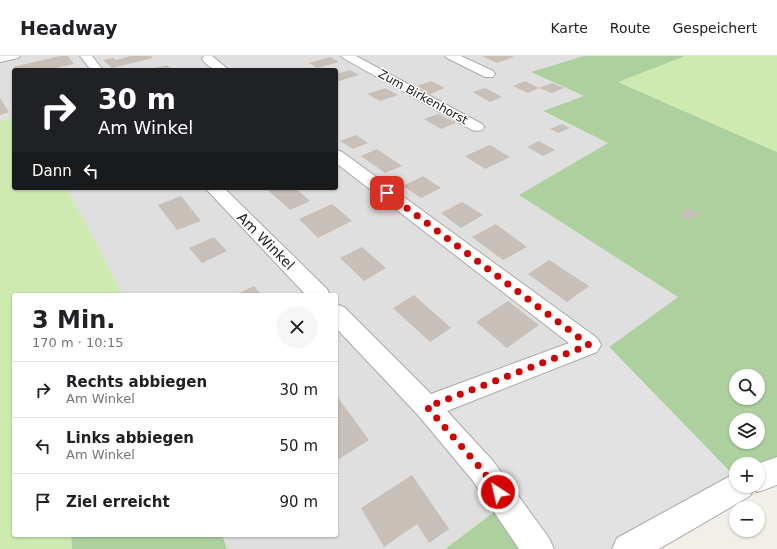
<!DOCTYPE html>
<html lang="de">
<meta charset="utf-8">
<style>
body{margin:0;font-family:"DejaVu Sans",sans-serif;background:#f6f6f6;color:#202124;height:100vh;display:flex;flex-direction:column;font-size:15px;white-space:nowrap}
*{box-sizing:border-box;margin:0}
p{font-size:13px;color:#757577}
.icon{flex:none;width:22px;height:22px;fill:none;stroke:currentColor;stroke-width:2;stroke-linecap:round;stroke-linejoin:round}
.map{position:relative;flex:1;overflow:hidden}
.sheet{position:absolute;left:12px;top:237px;width:326px;height:244px;display:flex;flex-direction:column;background:#fff;border-radius:4px;box-shadow:0 1px 3px #0004}
.sheet>*{flex:none}
.top-card{position:absolute;left:12px;top:12px;width:326px;height:122px;border-radius:4px;box-shadow:0 1px 3px #0004;background:#202124;color:#fff;overflow:hidden}
.tools{position:absolute;left:729px;top:313px;display:grid;gap:8px}
.tools a{display:grid;place-items:center;width:36px;height:36px;border-radius:50%;background:#fff;box-shadow:0 1px 3px #0004;font-size:20px}
.pin{position:absolute;display:grid;place-items:center;width:34px;height:34px;color:#fff;margin:-17px;border-radius:8px;box-shadow:0 2px 6px #0006}
.me{position:absolute;width:44px;margin:-22px;rotate:325deg;stroke-linejoin:round;filter:drop-shadow(0 0 3px #0008)}
.turn{display:flex;align-items:center;gap:14px;height:84px;padding:0 20px;font-size:18px}
.turn .icon{width:52px;height:52px;stroke-width:2.5}
.turn b{display:block;font-size:28px;line-height:34px}
.then{display:flex;align-items:center;height:38px;padding:0 20px;background:#0003;gap:8px;font-size:15px}
.round{display:grid;place-items:center;flex:none;width:42px;height:42px;border-radius:21px;background:#f6f6f6}
.summary{display:flex;align-items:center;justify-content:space-between;height:68px;padding:0 20px}
h1{font-size:24px;font-weight:800;line-height:30px}
ul{padding:0;list-style:none}
li{display:flex;align-items:center;gap:12px;height:56px;padding:0 20px;border-top:1px solid #e0e0e0}
li div{flex:1}
li b{display:block;font-size:15px}
li em{font-style:normal}
header{display:flex;align-items:center;gap:24px;box-sizing:border-box;height:56px;padding:0 20px;background:#fff;border-bottom:1px solid #e0e0e0}
header strong{font-size:19px}
nav{display:flex;gap:22px;margin-inline-start:auto;font-size:14px}
.map>svg:first-child{display:block}
.residential{fill:#e0dfdf}
.grass{fill:#cdebb0}
.forest{fill:#add19e;fill-rule:evenodd}
.parking{fill:#e2e2e2}
.building{fill:#c7bfb8}
.lines{fill:none;stroke-linecap:round;stroke-linejoin:round}
.street-casing{stroke:#a9a9a9;stroke-width:2}
.street{fill:#fff;fill-rule:evenodd}
.route{stroke:#d40000;stroke-width:7;stroke-dasharray:0 12.6}
.labels{text-anchor:middle;dominant-baseline:central;stroke-width:3;stroke-linejoin:round;paint-order:stroke}
.far-street-label{font-size:12px;fill:#222;stroke:#fff}
.street-label{font-size:14px;fill:#222;stroke:#fff}
</style>
<header>
<strong>Headway</strong>
<nav><a>Karte</a><a>Route</a><a>Gespeichert</a></nav>
</header>
<div class="map">
<svg width="777" height="493" viewBox="0 0 777 493">
<rect width="100%" height="100%" fill="#f2efe9"/>
<!-- residential -->
<path class="residential" d="M 0,0 L 685,0 L 544,56 L 608,87 L 678,241 L 609,291 L 438,363 L 506,447 L 445,493 L 227,493 L 222,479 L 336,479 L 336,239 L 123,239 L 67,132 L 336,132 L 336,14 L 14,14 L 14,60 L 0,65 Z"/>
<!-- grass -->
<path class="grass" d="M 685,0 L 777,0 L 777,96 L 618,26 Z
M 14,60 L 14,132 L 67,132 L 123,239 L 14,239 L 14,479 L 71,479 L 72,493 L 0,493 L 0,65 Z"/>
<!-- forest -->
<path class="forest" d="M 584,0 L 685,0 L 618,26 L 777,96 L 777,415 L 758,408 L 736,408 L 736,422 L 609,291 L 678,241 L 519,139 L 608,87 L 543,55 L 584,40 L 531,16 ZM 736,320 L 758,320 L 758,342 L 736,342 ZM 736,364 L 758,364 L 758,386 L 736,386 Z
M 506,447 L 538,493 L 445,493 Z
M 71,479 L 222,479 L 227,493 L 72,493 Z"/>
<!-- parking -->
<path class="parking" d="M 609,291 L 736,422 L 736,430 L 628,493 L 538,493 L 437,363 Z"/>
<!-- building -->
<path class="building" d="M 60,0 L 68,0 L 74,8 L 47,14 L 14,14 L 13,11 Z
M 130,0 L 151,0 L 153,2 L 112,12 L 103,4 L 113,2 L 116,4 Z
M 482,0 L 511,0 L 514,1 L 497,7 Z
M 330,1 L 339,6 L 317,12 L 309,7 Z
M 167,9 L 172,14 L 150,14 L 150,13 Z
M 350,14 L 359,19 L 336,26 L 336,18 Z
M 431,25 L 445,32 L 430,38 L 417,30 Z
M 525,25 L 539,32 L 528,37 L 513,30 Z
M 552,27 L 564,32 L 552,37 L 539,32 Z
M 385,32 L 398,39 L 380,45 L 367,38 Z
M 485,32 L 502,41 L 490,46 L 473,36 Z
M 0,42 L 9,56 L 0,59 Z
M 438,58 L 456,67 L 441,73 L 424,63 Z
M 562,68 L 570,72 L 558,77 L 550,73 Z
M 356,79 L 368,87 L 353,93 L 340,85 Z
M 539,85 L 555,94 L 543,100 L 527,91 Z
M 490,89 L 510,101 L 485,113 L 465,100 Z
M 377,93 L 402,110 L 385,117 L 361,100 Z
M 423,120 L 441,132 L 421,142 L 403,130 Z
M 273,132 L 295,132 L 310,145 L 290,154 L 268,134 Z
M 181,140 L 201,165 L 177,174 L 158,149 Z
M 462,146 L 483,159 L 461,172 L 441,157 Z
M 332,148 L 352,165 L 318,182 L 299,163 Z
M 688,152 L 699,157 L 690,164 L 679,158 Z
M 496,168 L 527,191 L 503,204 L 472,181 Z
M 214,181 L 227,195 L 202,207 L 189,192 Z
M 362,191 L 386,212 L 364,225 L 340,202 Z
M 549,204 L 589,230 L 567,246 L 528,218 Z
M 254,230 L 262,239 L 235,239 Z
M 414,239 L 451,272 L 430,286 L 393,252 Z
M 508,245 L 539,269 L 507,292 L 476,266 Z
M 336,339 L 369,384 L 336,405 Z
M 412,419 L 449,473 L 429,487 L 417,468 L 384,491 L 361,452 Z"/>
<g class="lines">
<defs>
<path id="street" d="M 0,0 L 20,0 L 18,2 L 0,6 Z
M 80,0 L 92,0 L 103,14 L 91,14 Z
M 204,0 L 212,0 L 229,14 C 217,14 210,14 202,3 Z
M 341,0 L 356,0 L 482,68 L 484,71 L 482,74 L 477,75 L 472,74 L 343,2 Z
M 445,0 L 461,0 L 493,15 L 495,18 L 493,21 L 485,21 L 447,2 Z
M 336,94 L 342,96 L 597,282 L 601,289 L 597,296 L 447,355 L 493,405 L 549,482 L 554,493 L 519,493 L 473,425 L 418,359 L 336,272 L 336,248 L 344,251 L 431,338 L 569,287 L 336,107 Z
M 205,132 L 224,132 L 327,233 L 330,239 L 306,239 Z
M 777,401 L 777,429 L 758,436 L 753,434 L 750,440 L 659,493 L 612,493 L 617,482 L 730,420 L 736,417 L 736,430 L 758,430 L 757,408 Z"/>
</defs>
<!-- street casing -->
<use href="#street" class="street-casing"/>
<!-- street -->
<use href="#street" class="street"/>
</g>
<g class="lines">
<!-- route -->
<path class="route" d="M 387,137 L 589,289 L 427,351 L 483,415 L 498,436"/>
</g>
<g class="labels">
<!-- far-street labels -->
<g class="far-street-label">
<text transform="translate(423 41) rotate(29)">Zum Birkenhorst</text>
</g>
<!-- street labels -->
<g class="street-label">
<text transform="translate(266 185) rotate(45)">Am Winkel</text>
</g>
</g>
</svg>
<div class="tools">
<a><svg class="icon" aria-label="search" viewBox="0 0 24 24"><circle cx="10" cy="10" r="6"/><path d="M15 15l6 6"/></svg></a>
<a><svg class="icon" aria-label="layers" viewBox="0 0 24 24"><path d="M12 4l9 5-9 5-9-5zM3 14l9 5 9-5"/></svg></a>
<a>+</a>
<a>−</a>
</div>
<div class="pin" style="left:387px;top:137px;background:#d93025"><svg class="icon" aria-label="arrive" viewBox="0 0 24 24"><path d="M6 21V4h12l-3 4 3 4H6"/></svg></div>
<svg class="me" style="left:498px;top:436px" viewBox="-20 -20 40 40"><circle r="17" fill="#d40000" stroke="#fff" stroke-width="3"/><path d="M0-11L8 9 0 5-8 9z" fill="#fff"/></svg>
<div class="top-card">
<div class="turn"><svg class="icon" aria-label="right" viewBox="0 0 24 24"><path d="M7 20v-9h11M14 6l5 5-5 5"/></svg><div><b>30 m</b>Am Winkel</div></div>
<div class="then">Dann<svg class="icon" aria-label="left" viewBox="0 0 24 24"><path d="M17 20v-9H6M10 6l-5 5 5 5"/></svg></div>
</div>
<section class="sheet">
<div class="summary"><div><h1>3 Min.</h1><p>170 m · 10:15</p></div><a class="round"><svg class="icon" aria-label="close" viewBox="0 0 24 24"><path d="M6 6l12 12M18 6L6 18"/></svg></a></div>
<ul>
<li><svg class="icon" aria-label="right" viewBox="0 0 24 24"><path d="M7 20v-9h11M14 6l5 5-5 5"/></svg><div><b>Rechts abbiegen</b><p>Am Winkel</p></div><em>30 m</em></li>
<li><svg class="icon" aria-label="left" viewBox="0 0 24 24"><path d="M17 20v-9H6M10 6l-5 5 5 5"/></svg><div><b>Links abbiegen</b><p>Am Winkel</p></div><em>50 m</em></li>
<li><svg class="icon" aria-label="arrive" viewBox="0 0 24 24"><path d="M6 21V4h12l-3 4 3 4H6"/></svg><div><b>Ziel erreicht</b></div><em>90 m</em></li>
</ul>
</section>
</div>
